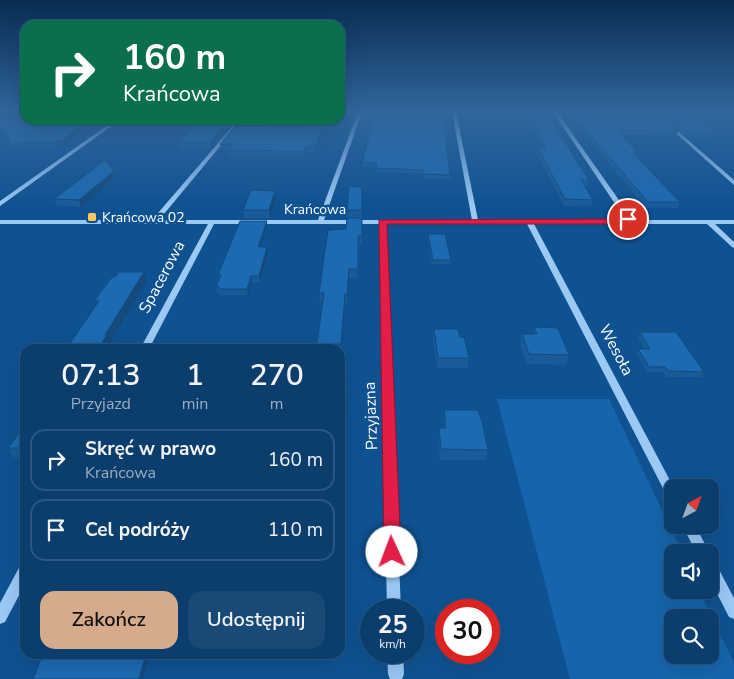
<!DOCTYPE html>
<html lang="pl">
<meta charset="utf-8">
<style>
body{margin:0;font-family:"Nunito Sans",sans-serif;background:#194975;color:#f1f3f6;height:100vh;display:flex;flex-direction:column;font-size:19px;white-space:nowrap}
*{box-sizing:border-box;margin:0}
p{font-size:16px;color:#9aaec2}
.icon{flex:none;width:28px;height:28px;fill:none;stroke:currentColor;stroke-width:2;stroke-linecap:round;stroke-linejoin:round}
.map{position:relative;flex:1;overflow:hidden}
.side{position:absolute;left:20px;top:344px;width:325px;height:315px;display:flex;flex-direction:column;background:#0b3e6d;border-radius:15px;box-shadow:0 5px 20px #0002,0 0 0 1px #2b5780}
.side>*{flex:none}
.hud{position:absolute;left:20px;top:20px;width:325px;height:105px;border-radius:15px;box-shadow:0 5px 20px #0002,0 0 0 1px #2b5780;background:#0b6e4f;color:#fff;overflow:hidden}
.needle{width:32px;rotate:41deg}
.tools{position:absolute;left:664px;top:479px;display:grid;gap:10px}
.tools a{display:grid;place-items:center;width:55px;height:55px;border-radius:10px;background:#0b3e6d;box-shadow:0 5px 20px #0002,0 0 0 1px #2b5780;font-size:25px}
.speed{position:absolute;left:360px;top:599px;display:flex;gap:10px;font-size:25px;font-weight:700;text-align:center}
.speed>*{display:grid;place-content:center;width:65px;height:65px;border-radius:50%;background:#0b3e6d;box-shadow:0 5px 20px #0002,0 0 0 1px #2b5780;line-height:1}
.speed small{font-size:12px;font-weight:400}
.speed .limit{border:8px solid #d22;background:#fff;color:#111}
.pin{position:absolute;display:grid;place-items:center;width:42px;height:42px;color:#fff;margin:-21px;border:2px solid #fff;border-radius:50%;box-shadow:0 1px 5px #0007}
.me{position:absolute;width:55px;margin:-28px;rotate:358deg;stroke-linejoin:round;filter:drop-shadow(0 0 4px #0008)}
.turn{display:flex;align-items:center;gap:18px;height:105px;padding:0 20px;font-size:22px}
.turn .icon{width:65px;height:65px;stroke-width:2.5}
.turn b{display:block;font-size:35px;line-height:42px}
.eta{display:flex;justify-content:space-evenly;align-items:center;height:85px;text-align:center}
.eta b{font-size:30px;font-weight:600;line-height:35px}
.action{display:flex;gap:10px;margin-top:auto;padding:10px 20px}
.action a{flex:1;height:58px;border-radius:15px;background:#d6ab8b;color:#111;font-size:20px;font-weight:600;line-height:58px;text-align:center}
.action a+a{background:#194975;color:#f1f3f6}
ul{padding:0;list-style:none}
li{display:flex;align-items:center;gap:15px;height:62px;margin:0 10px 8px;padding:0 10px;border:2px solid #2b5780;border-radius:15px}
li div{flex:1}
li b{display:block;font-size:19px}
li em{font-style:normal}
.map>svg:first-child{display:block}
.green{fill:#1665ac;fill-rule:evenodd}
.lines{fill:none;stroke-linecap:round;stroke-linejoin:round}
.minor{fill:#9ac9f4;fill-rule:evenodd}
.wall{fill:#185b98}
.shaded-wall{fill:#144a7c}
.building{fill:#1c6ab1;stroke:#144a7c}
.route{fill:#e11d48;stroke:#92132f}
.poi-dot{fill:#ffc45c;stroke:#0f5291;stroke-width:2}
.labels{text-anchor:middle;dominant-baseline:central;stroke-width:5;stroke-linejoin:round;paint-order:stroke}
.far-street-label{font-size:14px;fill:#fff;stroke:#0f5291}
.far-poi-label{font-size:14px;fill:#fff;stroke:#0f5291;text-anchor:start}
.street-label{font-size:16px;fill:#fff;stroke:#0f5291}
</style>
<div class="map">
<svg width="734" height="679" viewBox="0 0 734 679">
<rect width="100%" height="100%" fill="#0f5291"/>
<!-- green -->
<path class="green" d="M 497,399 L 609,399 L 682,552 L 672,552 L 672,590 L 699,590 L 734,663 L 734,679 L 570,679 ZM 672,618 L 710,618 L 710,655 L 672,655 Z"/>
<g class="lines">
<!-- minor -->
<path class="minor" d="M 358,112 L 362,112 L 324,220 L 472,220 L 452,112 L 456,112 L 478,220 L 626,220 L 553,112 L 557,112 L 633,220 L 734,220 L 734,224 L 715,224 L 734,242 L 734,248 L 732,247 L 707,224 L 534,224 L 674,488 L 672,488 L 672,500 L 668,498 L 527,224 L 385,224 L 401,610 L 387,610 L 379,224 L 214,224 L 149,349 L 140,349 L 208,224 L 0,224 L 0,220 L 152,220 L 238,120 L 242,120 L 159,220 L 318,220 Z
M 652,112 L 656,112 L 734,180 L 734,185 Z
M 115,120 L 120,120 L 0,206 L 0,201 Z
M 682,525 L 695,525 L 709,552 L 696,552 Z
M 710,560 L 715,562 L 734,598 L 734,619 L 729,617 L 710,580 Z
M 25,564 L 25,584 L 5,622 L 0,624 L 0,603 L 20,566 Z
M 387,652 L 403,652 L 404,674 L 402,679 L 390,679 L 388,674 Z"/>
</g>
<!-- wall -->
<path class="wall" d="M 525,112 L 546,112 L 589,180 L 587,186 L 585,186 L 593,200 L 591,206 L 564,206 L 537,154 L 538,148 L 542,148 Z
M 566,112 L 655,112 L 678,132 L 677,136 L 622,135 L 638,153 L 637,158 L 680,202 L 678,208 L 646,208 Z
M 659,112 L 689,112 L 696,117 L 696,118 L 714,133 L 712,137 L 687,137 Z
M 0,119 L 60,122 L 85,122 L 86,126 L 65,145 L 56,147 L 12,148 L 0,124 Z
M 373,123 L 450,175 L 450,179 L 423,178 L 423,174 L 376,172 L 376,167 L 362,167 L 362,163 Z
M 226,131 L 211,149 L 180,149 L 179,142 Z
M 323,131 L 315,152 L 306,152 L 305,156 L 229,155 L 228,150 L 229,149 L 221,149 L 220,144 Z
M 114,171 L 115,177 L 81,207 L 57,206 L 54,199 Z
M 362,187 L 362,245 L 359,245 L 358,278 L 349,278 L 348,303 L 345,303 L 341,354 L 340,354 L 340,349 L 317,349 L 317,344 L 322,302 L 320,302 L 319,293 L 346,229 L 347,218 L 347,210 Z
M 276,198 L 270,218 L 244,218 L 243,210 Z
M 267,226 L 261,247 L 268,252 L 260,282 L 252,282 L 248,295 L 219,295 L 219,293 L 217,293 L 216,287 L 219,280 L 218,275 Z
M 428,234 L 451,260 L 450,264 L 432,264 L 428,238 Z
M 534,327 L 569,355 L 566,365 L 527,364 L 520,344 L 522,334 L 533,334 Z
M 434,329 L 460,337 L 469,358 L 467,368 L 437,368 L 433,339 Z
M 640,332 L 704,372 L 702,377 L 666,377 L 663,372 L 647,372 L 637,354 L 638,349 L 645,349 L 638,337 Z
M 340,382 L 347,383 L 346,437 L 340,437 Z
M 444,410 L 488,450 L 486,460 L 440,460 L 438,438 L 439,428 L 444,428 L 443,421 Z
M 25,425 L 25,458 L 14,458 L 8,448 Z"/>
<!-- shaded-wall -->
<path class="shaded-wall" d="M 85,122 L 86,126 L 65,145 L 56,147 L 54,142 Z
M 226,124 L 226,131 L 211,149 L 210,142 Z
M 323,126 L 323,131 L 315,152 L 315,147 Z
M 306,147 L 306,152 L 305,156 L 304,151 Z
M 114,171 L 115,177 L 81,207 L 79,200 Z
M 275,191 L 276,198 L 270,218 L 269,210 Z
M 267,221 L 267,226 L 259,252 L 258,247 Z
M 267,247 L 268,252 L 260,282 L 259,276 Z
M 349,269 L 349,278 L 348,303 L 347,294 Z
M 144,272 L 147,281 L 110,343 L 110,344 L 108,349 L 98,349 L 105,335 Z
M 251,276 L 252,282 L 248,295 L 247,289 Z
M 345,294 L 345,303 L 341,354 L 341,344 Z
M 146,654 L 150,654 L 143,679 L 139,679 Z"/>
<!-- building -->
<path class="building" d="M 382,112 L 442,112 L 450,175 L 423,174 L 423,170 L 376,168 L 377,163 L 362,163 L 373,123 L 380,123 Z
M 528,112 L 546,112 L 589,180 L 581,180 L 593,200 L 565,199 L 538,148 L 546,148 Z
M 571,112 L 655,112 L 678,132 L 617,130 L 638,153 L 633,153 L 680,202 L 648,202 Z
M 665,112 L 689,112 L 696,117 L 695,117 L 714,133 L 689,132 Z
M 0,119 L 58,120 L 55,122 L 85,122 L 63,140 L 54,142 L 11,143 L 0,122 Z
M 198,123 L 226,124 L 210,142 L 179,142 Z
M 235,126 L 303,128 L 304,126 L 323,126 L 315,147 L 306,147 L 304,151 L 228,150 L 233,144 L 220,144 Z
M 105,160 L 114,171 L 79,200 L 54,199 Z
M 349,186 L 362,187 L 362,210 L 347,210 Z
M 251,190 L 275,191 L 269,210 L 243,210 Z
M 347,218 L 362,218 L 362,236 L 358,236 L 358,269 L 349,269 L 347,294 L 345,294 L 341,344 L 317,344 L 324,293 L 319,293 L 328,230 L 346,229 Z
M 240,221 L 267,221 L 258,247 L 267,247 L 259,276 L 251,276 L 247,289 L 218,289 L 219,287 L 216,287 L 221,275 L 218,275 Z
M 428,234 L 445,234 L 451,260 L 433,260 Z
M 119,272 L 144,272 L 105,335 L 107,335 L 98,349 L 66,349 L 99,301 L 95,300 L 112,277 L 115,277 Z
M 534,327 L 558,328 L 569,355 L 529,354 L 522,334 L 537,334 Z
M 434,329 L 458,329 L 460,337 L 464,337 L 469,358 L 438,358 Z
M 640,332 L 676,332 L 704,372 L 668,371 L 665,367 L 649,367 L 638,349 L 650,349 Z
M 340,382 L 347,383 L 346,426 L 340,426 Z
M 444,410 L 478,410 L 482,421 L 488,450 L 441,449 L 439,428 L 446,428 Z
M 25,425 L 25,448 L 8,448 Z
M 43,654 L 146,654 L 139,679 L 33,679 Z"/>
<!-- sky -->
<linearGradient id="sky" x2="0" y2="1"><stop stop-color="#082d50"/><stop offset="0.54" stop-color="#31669d"/><stop offset="1" stop-color="#31669d" stop-opacity="0"/></linearGradient>
<rect width="734" height="207" fill="url(#sky)"/>
<!-- route -->
<path class="route" d="M 625,217 L 631,217 L 634,221 L 630,224 L 387,224 L 401,552 L 398,557 L 392,559 L 386,557 L 384,552 L 379,220 L 624,219 Z"/>
<!-- markers -->
<rect class="poi-dot" x="87" y="212" width="10" height="10" rx="2.5"/>
<g class="labels">
<!-- far-street labels -->
<g class="far-street-label">
<text x="315" y="209">Krańcowa</text>
</g>
<!-- far-poi labels -->
<g class="far-poi-label">
<text x="102" y="217">Krańcowa 02</text>
</g>
<!-- street labels -->
<g class="street-label">
<text transform="translate(162 277) rotate(-62)">Spacerowa</text>
<text transform="translate(616 350) rotate(62)">Wesoła</text>
<text transform="translate(371 416) rotate(-92)">Przyjazna</text>
</g>
</g>
</svg>
<div class="tools">
<a><svg class="needle" viewBox="-14 -14 28 28"><path d="M0-13l5 13h-10z" fill="#e53935"/><path d="M0 13l5-13h-10z" fill="#9aaec2"/></svg></a>
<a><svg class="icon" aria-label="sound" viewBox="0 0 24 24"><path d="M4 9h4l5-4v14l-5-4H4zM17 9q2 3 0 6"/></svg></a>
<a><svg class="icon" aria-label="search" viewBox="0 0 24 24"><circle cx="10" cy="10" r="6"/><path d="M15 15l6 6"/></svg></a>
</div>
<div class="speed"><div>25<small>km/h</small></div><div class="limit">30</div></div>
<div class="pin" style="left:628px;top:219px;background:#d93025"><svg class="icon" aria-label="arrive" viewBox="0 0 24 24"><path d="M6 21V4h12l-3 4 3 4H6"/></svg></div>
<svg class="me" style="left:392px;top:552px" viewBox="-20 -20 40 40"><circle r="19" fill="#fff"/><path d="M0-13L10 11 0 6-10 11z" fill="#e11d48"/></svg>
<div class="hud">
<div class="turn"><svg class="icon" aria-label="right" viewBox="0 0 24 24"><path d="M7 20v-9h11M14 6l5 5-5 5"/></svg><div><b>160 m</b>Krańcowa</div></div>
</div>
<section class="side">
<div class="eta">
<div><b>07:13</b><p>Przyjazd</p></div>
<div><b>1</b><p>min</p></div>
<div><b>270</b><p>m</p></div>
</div>
<ul>
<li><svg class="icon" aria-label="right" viewBox="0 0 24 24"><path d="M7 20v-9h11M14 6l5 5-5 5"/></svg><div><b>Skręć w prawo</b><p>Krańcowa</p></div><em>160 m</em></li>
<li><svg class="icon" aria-label="arrive" viewBox="0 0 24 24"><path d="M6 21V4h12l-3 4 3 4H6"/></svg><div><b>Cel podróży</b></div><em>110 m</em></li>
</ul>
<div class="action"><a>Zakończ</a><a>Udostępnij</a></div>
</section>
</div>
